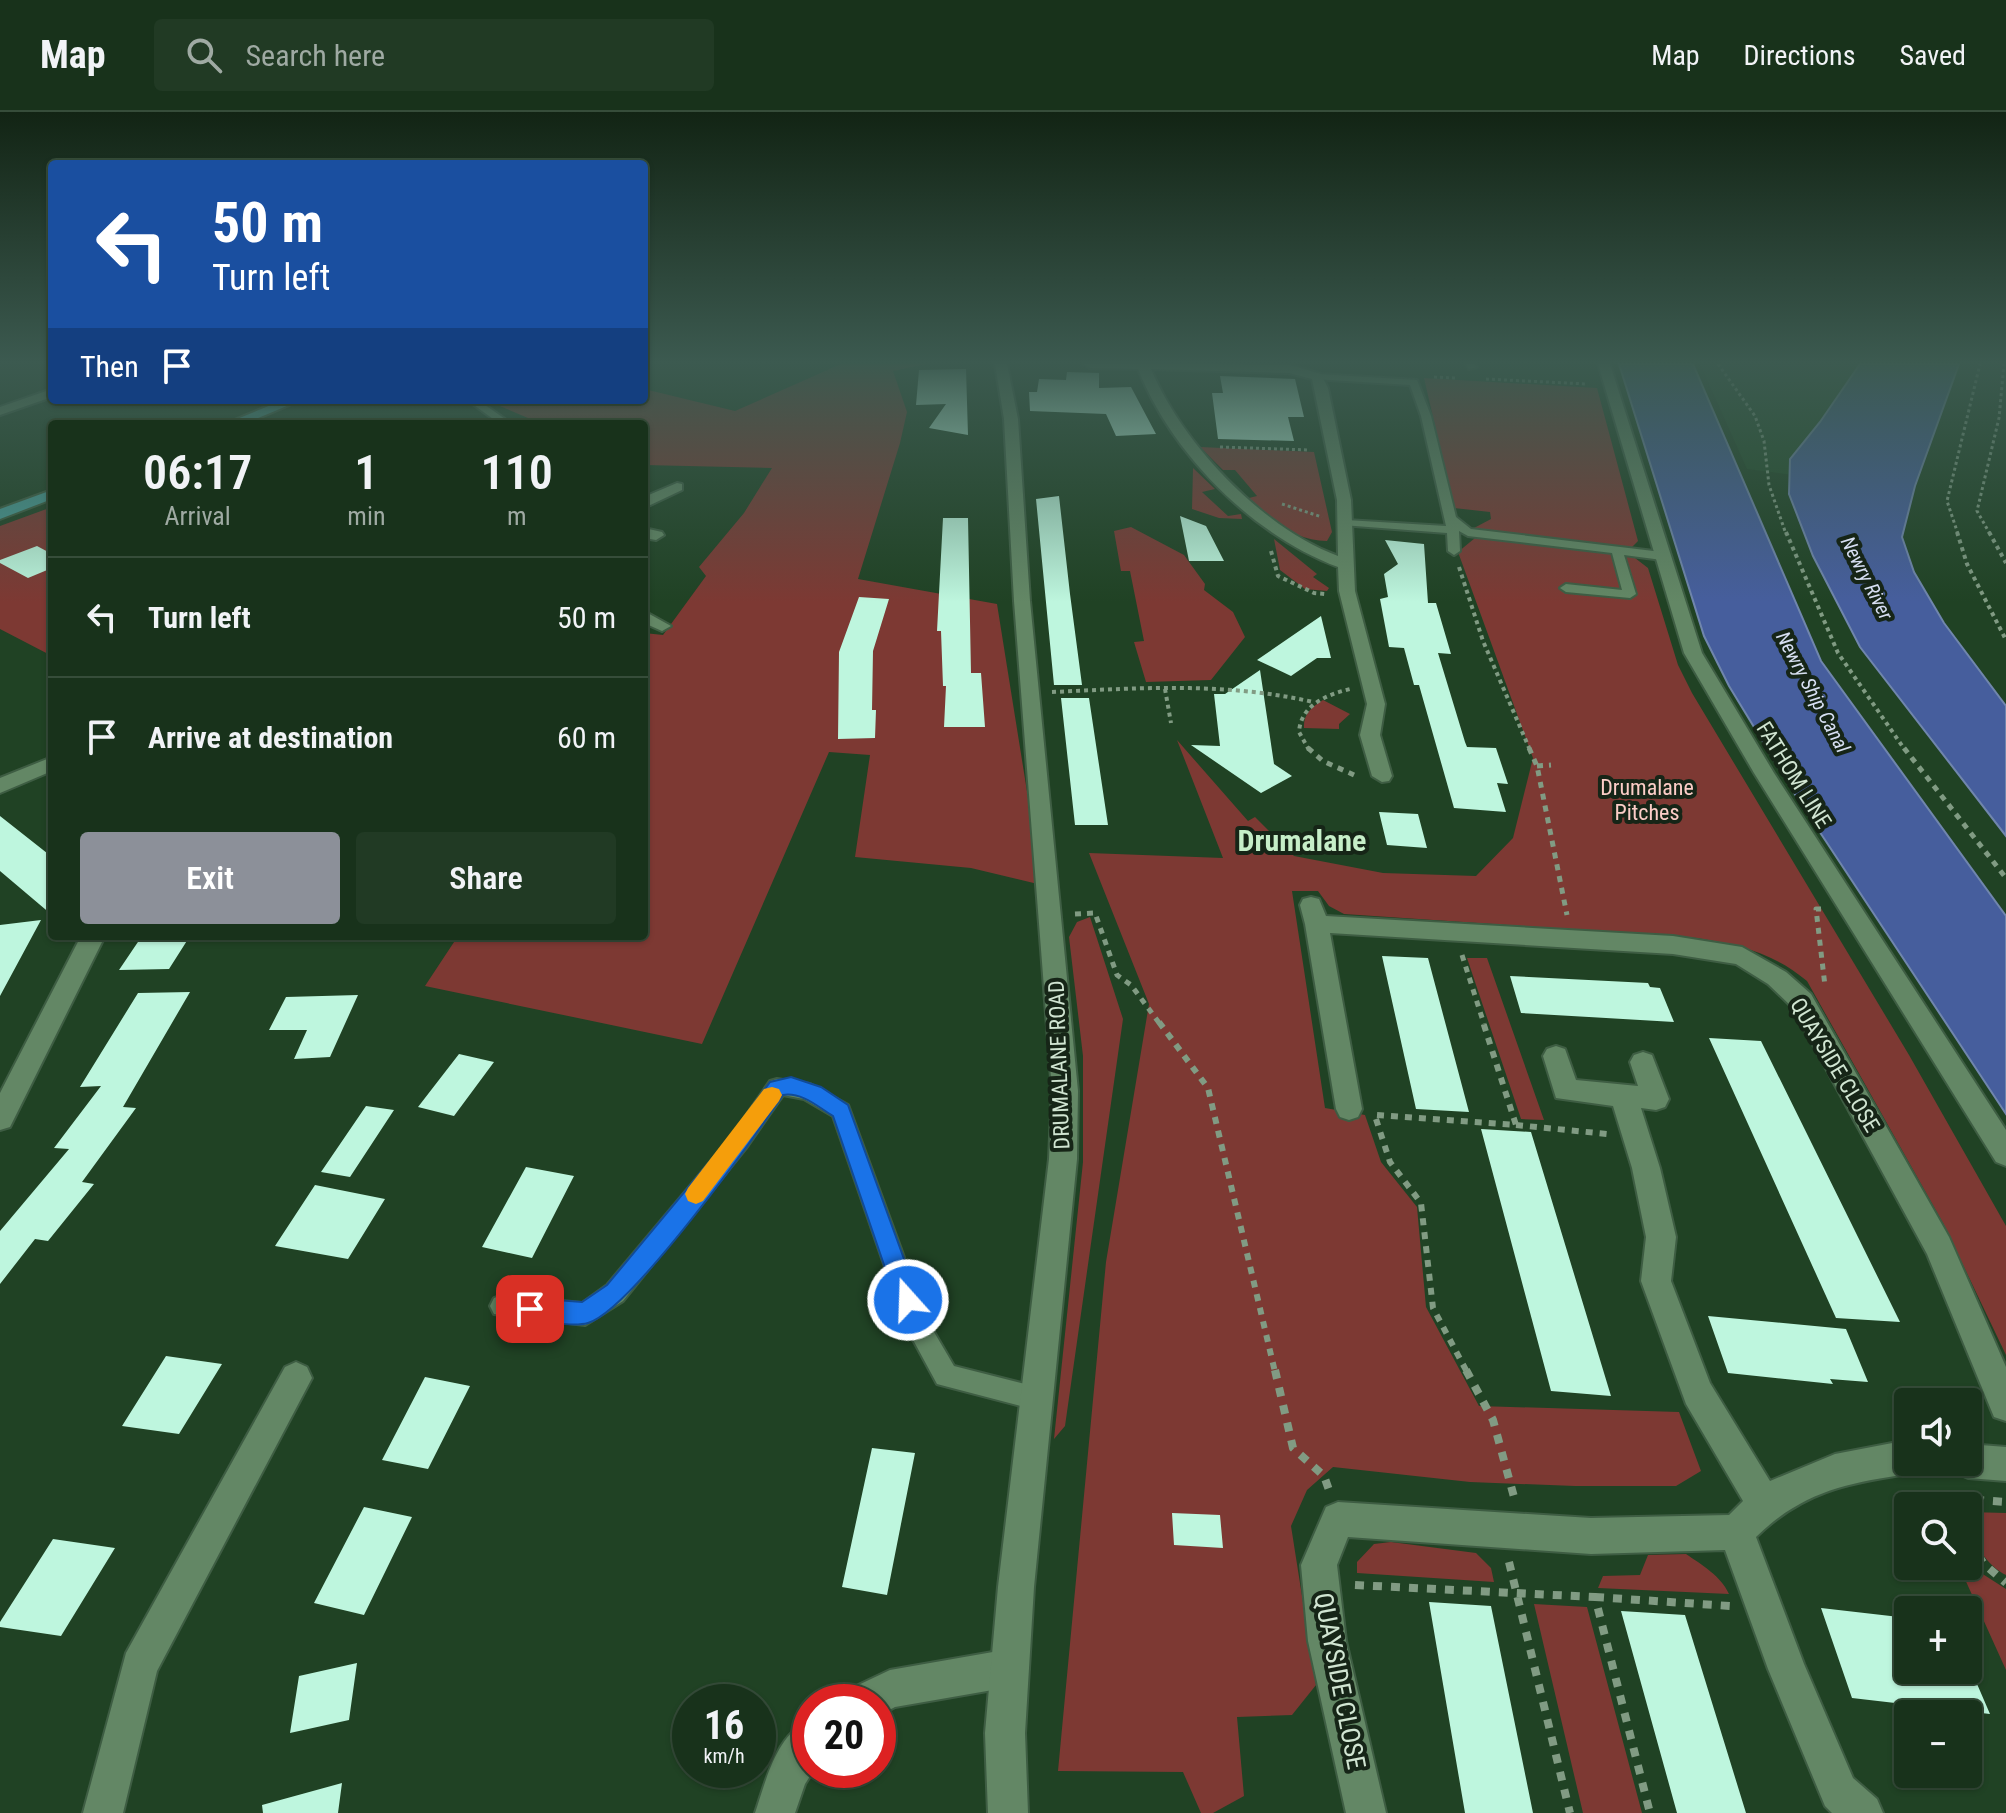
<!DOCTYPE html>
<meta charset="utf-8">
<style>
body{margin:0;font-family:"Roboto Condensed",sans-serif;background:#213a24;color:#f1f3f6;height:100vh;display:flex;flex-direction:column;font-size:30px;white-space:nowrap}
*{box-sizing:border-box;margin:0}
p{font-size:26px;color:#9faaa3}
.icon{flex:none;width:44px;height:44px;fill:none;stroke:currentColor;stroke-width:2;stroke-linecap:round;stroke-linejoin:round}
.map{position:relative;flex:1;overflow:hidden}
.panel{position:absolute;left:48px;top:308px;width:600px;height:520px;display:flex;flex-direction:column;background:#18321b;border-radius:8px;box-shadow:0 2px 6px #0004,0 0 0 2px #364d3a}
.panel>*{flex:none}
.banner{position:absolute;left:48px;top:48px;width:600px;height:244px;border-radius:8px;box-shadow:0 2px 6px #0004,0 0 0 2px #364d3a;background:#1a4fa0;color:#fff;overflow:hidden}
.controls{position:absolute;left:1894px;top:1276px;display:grid;gap:16px}
.controls a{display:grid;place-items:center;width:88px;height:88px;border-radius:8px;background:#18321b;box-shadow:0 2px 6px #0004,0 0 0 2px #364d3a;font-size:40px}
.speed{position:absolute;left:672px;top:1572px;display:flex;gap:16px;font-size:40px;font-weight:700;text-align:center}
.speed>*{display:grid;place-content:center;width:104px;height:104px;border-radius:50%;background:#18321b;box-shadow:0 2px 6px #0004,0 0 0 2px #364d3a;line-height:1}
.speed small{font-size:20px;font-weight:400}
.speed .limit{border:12px solid #d22;background:#fff;color:#111}
.pin{position:absolute;display:grid;place-items:center;width:68px;height:68px;color:#fff;margin:-34px;border-radius:16px;box-shadow:0 4px 12px #0006}
.me{position:absolute;width:88px;margin:-44px;rotate:340deg;stroke-linejoin:round;filter:drop-shadow(0 0 6px #0008)}
.turn{display:flex;align-items:center;gap:28px;height:168px;padding:0 32px;font-size:36px}
.turn .icon{width:104px;height:104px;stroke-width:2.5}
.turn b{display:block;font-size:56px;line-height:68px}
.then{display:flex;align-items:center;height:76px;padding:0 32px;background:#0003;gap:16px;font-size:30px}
.eta{display:flex;justify-content:space-evenly;align-items:center;height:136px;text-align:center}
.eta b{font-size:48px;font-weight:600;line-height:56px}
.button{display:flex;gap:16px;margin-top:auto;padding:16px 32px}
.button a{flex:1;height:92px;border-radius:8px;background:#8c9099;color:#fff;font-size:32px;font-weight:600;line-height:92px;text-align:center}
.button a+a{background:#213a24;color:#f1f3f6}
ul{padding:0;list-style:none}
li{display:flex;align-items:center;gap:24px;height:120px;padding:0 32px;border-top:2px solid #364d3a}
li div{flex:1}
li b{display:block;font-size:30px}
li em{font-style:normal}
header{display:flex;align-items:center;gap:48px;box-sizing:border-box;height:112px;padding:0 40px;background:#18321b;border-bottom:2px solid #364d3a}
header strong{font-size:38px}
nav{display:flex;gap:44px;margin-inline-start:auto;font-size:28px}
.search{width:560px;height:72px;background:#213a24;display:flex;align-items:center;gap:20px;box-sizing:border-box;padding:0 28px;border-radius:8px;color:#9faaa3;font-size:30px}
.map>svg:first-child{display:block}
.built{fill:#234c29}
.green{fill:#7d3933}
.water{fill:#465e9d;stroke:#7086ad;stroke-width:2}
.building{fill:#bef6de}
.lines{fill:none;stroke-linecap:round;stroke-linejoin:round}
.lane-casing{stroke:#3e5d43;stroke-width:4}
.street-casing{stroke:#3e5d43;stroke-width:4}
.secondary-casing{stroke:#3e5d43;stroke-width:4}
.primary-casing{stroke:#3e5d43;stroke-width:4}
.path-far4{stroke:#819b83;stroke-width:3;stroke-dasharray:3 3;stroke-linecap:butt}
.path-far3{stroke:#819b83;stroke-width:4;stroke-dasharray:4 4;stroke-linecap:butt}
.path-far2{stroke:#819b83;stroke-width:5;stroke-dasharray:6 6;stroke-linecap:butt}
.path-far1{stroke:#819b83;stroke-width:6;stroke-dasharray:7 7;stroke-linecap:butt}
.path{stroke:#819b83;stroke-width:8;stroke-dasharray:9 9;stroke-linecap:butt}
.lane{fill:#638765;fill-rule:evenodd}
.street{fill:#638765;fill-rule:evenodd}
.secondary{fill:#638765;fill-rule:evenodd}
.primary{fill:#499a95;fill-rule:evenodd}
.route{fill:#1a73e8;stroke:#114b97;stroke-width:2}
.slow{fill:#f59e0b}
.labels{text-anchor:middle;dominant-baseline:central;stroke-width:8;stroke-linejoin:round;paint-order:stroke}
.far-water-label{font-size:20px;font-style:italic;fill:#d7dff2;stroke:#162517}
.street-label{font-size:22px;fill:#d1e5d2;stroke:#162517}
.park-label{font-size:22px;fill:#fccdc7;stroke:#162517}
.near-street-label{font-size:26px;fill:#d1e5d2;stroke:#162517}
.district-label{font-size:30px;font-weight:bold;fill:#c6eec8;stroke:#162517}
</style>
<header>
<strong>Map</strong>
<div class="search"><svg class="icon" aria-label="search" viewBox="0 0 24 24"><circle cx="10" cy="10" r="6"/><path d="M15 15l6 6"/></svg>Search here</div>
<nav><a>Map</a><a>Directions</a><a>Saved</a></nav>
</header>
<div class="map">
<svg width="2006" height="1701" viewBox="0 0 2006 1701">
<rect width="100%" height="100%" fill="#204224"/>
<!-- built -->
<path class="built" d="M 1700,252 L 1879,252 L 1800,364 L 1747,357 Z"/>
<!-- green -->
<path class="green" d="M 841,252 L 926,252 L 893,259 L 907,300 L 900,331 L 858,467 L 997,492 L 1042,773 L 971,756 L 855,745 L 870,643 L 829,640 L 702,932 L 425,874 L 458,824 L 644,824 L 644,521 L 663,523 L 706,464 L 699,455 L 744,401 L 772,356 L 644,353 L 644,312 L 542,312 L 493,291 L 553,288 L 570,293 L 581,288 L 644,288 L 644,277 L 735,299 Z
M 1424,266 L 1597,276 L 1638,429 L 1631,436 L 1635,446 L 1648,456 L 1678,553 L 1692,581 L 1909,943 L 2006,1114 L 2006,1243 L 1943,1111 L 1807,869 C 1774,841 1739,833 1697,826 L 1344,802 L 1329,794 L 1318,779 L 1292,779 L 1325,996 L 1365,1003 L 1381,1050 L 1417,1095 L 1426,1195 L 1479,1294 L 1679,1300 L 1701,1359 L 1676,1374 L 1575,1374 L 1470,1370 L 1333,1355 L 1307,1378 L 1291,1414 L 1316,1573 L 1292,1603 L 1237,1605 L 1244,1684 L 1213,1701 L 1201,1701 L 1183,1660 L 1058,1659 L 1106,1150 L 1149,892 L 1089,741 L 1223,746 L 1177,628 L 1248,709 L 1255,705 L 1294,744 L 1383,761 L 1476,764 L 1513,726 L 1533,646 L 1458,440 L 1475,426 L 1474,416 L 1491,407 L 1490,400 L 1454,396 Z
M 1200,335 L 1314,340 L 1332,420 L 1327,429 C 1296,429 1269,408 1249,386 L 1257,384 L 1235,358 L 1223,358 Z
M 1193,356 L 1215,377 L 1202,380 L 1228,404 L 1241,402 L 1242,407 L 1219,406 L 1192,397 Z
M 52,395 L 52,544 L 0,517 L 0,414 Z
M 1131,415 L 1184,443 L 1205,472 L 1204,478 L 1233,500 L 1245,525 L 1211,568 L 1146,570 L 1134,530 L 1144,529 L 1130,459 L 1121,459 L 1114,419 Z
M 1274,427 L 1317,462 L 1313,465 L 1329,476 L 1327,479 L 1305,477 L 1280,458 Z
M 1323,588 L 1350,602 L 1339,612 L 1339,617 L 1304,616 C 1303,602 1312,595 1323,588 Z
M 1090,805 L 1123,907 L 1065,1314 L 1054,1327 L 1083,1050 L 1083,944 L 1069,825 L 1077,810 Z
M 1467,846 L 1487,846 L 1544,1008 L 1521,1007 Z
M 1968,1400 L 2006,1401 L 2006,1463 C 1984,1452 1968,1424 1968,1400 Z
M 1391,1430 L 1476,1441 L 1491,1456 L 1494,1470 L 1357,1461 L 1357,1450 L 1374,1432 Z
M 1686,1442 C 1702,1453 1721,1464 1729,1482 L 1598,1476 L 1603,1464 L 1640,1463 L 1648,1443 Z
M 1968,1442 L 1978,1459 L 2006,1477 L 2006,1558 L 1959,1454 L 1968,1454 Z
M 1534,1492 L 1587,1495 L 1642,1701 L 1583,1701 Z"/>
<!-- water -->
<path class="water" d="M 1619,252 L 1693,252 L 1821,549 L 2006,804 L 2006,1002 L 1796,684 L 1729,574 L 1704,524 Z
M 1860,252 L 1959,252 L 1915,374 L 1902,425 L 1914,460 L 1944,511 L 2006,594 L 2006,724 L 1860,535 L 1813,444 L 1789,382 L 1790,347 L 1820,310 Z"/>
<!-- building -->
<path class="building" d="M 966,257 L 968,323 L 929,316 L 946,292 L 916,293 L 919,258 Z
M 1067,260 L 1099,261 L 1099,276 L 1131,275 L 1156,322 L 1116,324 L 1106,302 L 1030,299 L 1029,280 L 1037,280 L 1039,267 L 1066,268 Z
M 1220,264 L 1295,267 L 1304,305 L 1288,305 L 1294,329 L 1218,327 L 1212,281 L 1223,281 Z
M 1059,384 L 1070,482 L 1082,573 L 1054,573 L 1036,387 Z
M 1180,404 L 1206,414 L 1224,449 L 1189,449 Z
M 943,406 L 968,406 L 971,561 L 981,561 L 985,615 L 944,615 L 946,574 L 943,574 L 941,519 L 937,519 Z
M 1385,428 L 1424,432 L 1428,491 L 1436,491 L 1451,542 L 1438,541 L 1465,630 L 1467,635 L 1496,636 L 1508,672 L 1497,671 L 1506,700 L 1454,696 L 1419,573 L 1414,573 L 1404,536 L 1389,535 L 1380,487 L 1388,485 L 1384,462 L 1398,452 Z
M 37,434 L 52,442 L 52,456 L 28,466 L 0,451 L 0,448 Z
M 859,485 L 889,487 L 873,539 L 872,598 L 876,598 L 875,626 L 838,627 L 839,540 Z
M 1321,504 L 1331,546 L 1317,546 L 1291,564 L 1257,548 Z
M 1260,558 L 1274,652 L 1292,664 L 1261,681 L 1191,633 L 1220,634 L 1214,582 L 1225,582 Z
M 1061,586 L 1089,586 L 1108,713 L 1075,713 Z
M 1379,700 L 1418,702 L 1427,736 L 1387,733 Z
M 0,704 L 52,745 L 52,803 L 0,759 Z
M 41,808 L 0,884 L 0,813 Z
M 142,824 L 190,824 L 169,857 L 119,858 Z
M 1382,844 L 1428,846 L 1469,1000 L 1416,997 Z
M 1510,864 L 1648,871 L 1650,875 L 1660,876 L 1674,910 L 1521,901 Z
M 190,880 L 123,995 L 136,996 L 82,1070 L 94,1072 L 48,1129 L 35,1127 L 0,1172 L 0,1119 L 69,1037 L 54,1036 L 101,974 L 80,975 L 138,881 Z
M 358,883 L 330,945 L 294,947 L 307,918 L 269,918 L 286,885 Z
M 1709,926 L 1761,929 L 1900,1210 L 1836,1206 Z
M 459,942 L 494,950 L 454,1004 L 418,995 Z
M 366,994 L 394,998 L 350,1065 L 321,1060 Z
M 1481,1017 L 1531,1020 L 1611,1284 L 1551,1279 Z
M 526,1055 L 574,1064 L 532,1146 L 482,1135 Z
M 315,1073 L 385,1087 L 348,1147 L 275,1134 Z
M 1708,1204 L 1846,1217 L 1868,1270 L 1830,1267 L 1833,1272 L 1728,1261 Z
M 166,1244 L 222,1252 L 179,1322 L 122,1314 Z
M 425,1265 L 470,1274 L 428,1357 L 382,1348 Z
M 872,1336 L 915,1341 L 887,1483 L 842,1475 Z
M 364,1395 L 412,1405 L 364,1503 L 314,1491 Z
M 1172,1401 L 1220,1403 L 1223,1436 L 1174,1433 Z
M 53,1427 L 115,1436 L 61,1524 L 0,1515 L 0,1510 Z
M 1429,1490 L 1491,1494 L 1533,1701 L 1465,1701 Z
M 1821,1496 L 1908,1506 L 1908,1558 L 1971,1558 L 1990,1602 L 1852,1586 Z
M 1621,1499 L 1685,1503 L 1746,1701 L 1677,1701 Z
M 357,1551 L 349,1608 L 290,1621 L 299,1564 Z
M 342,1671 L 338,1701 L 263,1701 L 262,1693 Z"/>
<g class="lines">
<defs>
<path id="lane" d="M 1466,252 L 1474,252 L 1477,255 L 1469,257 Z
M 1317,262 L 1417,268 L 1431,304 L 1456,405 L 1471,417 L 1662,440 L 1668,444 L 1662,448 L 1624,443 L 1636,482 L 1630,486 L 1566,480 L 1560,476 L 1566,472 L 1622,478 L 1612,441 L 1468,424 L 1459,419 L 1460,439 L 1454,443 L 1448,439 L 1447,421 L 1342,413 L 1342,409 L 1346,408 L 1446,414 L 1421,304 L 1410,273 L 1314,267 L 1312,265 Z
M 467,288 L 478,288 L 512,312 L 500,312 Z
M 777,967 L 810,972 L 848,993 L 927,1208 L 954,1254 L 1045,1277 L 1048,1286 L 1045,1295 L 1036,1298 L 937,1272 L 905,1213 L 833,1004 L 804,987 L 783,983 L 746,1036 L 623,1189 L 585,1213 L 494,1202 L 490,1194 L 494,1186 L 502,1183 L 582,1191 L 607,1173 L 732,1024 L 770,969 Z"/>
<path id="street" d="M 1084,252 L 1290,253 L 1321,262 L 1328,276 L 1351,388 L 1355,479 L 1385,592 L 1380,623 L 1392,664 L 1389,669 L 1382,670 L 1372,664 L 1360,623 L 1367,592 L 1339,479 L 1338,455 C 1252,423 1172,342 1138,257 L 1090,256 ZM 1151,257 L 1289,261 L 1312,267 L 1337,388 L 1338,444 C 1262,416 1182,331 1151,257 Z
M 1598,252 L 1610,252 L 1702,541 L 1774,661 L 2006,1018 L 2006,1054 L 1996,1050 L 1754,661 L 1684,541 Z
M 52,277 L 52,285 L 0,303 L 0,295 Z
M 677,371 L 682,372 L 682,378 L 644,396 L 644,385 Z
M 644,416 L 662,420 L 664,423 L 656,428 L 644,426 Z
M 644,499 L 671,514 L 662,519 L 644,511 Z
M 52,645 L 52,659 L 0,681 L 0,666 Z
M 1311,785 L 1319,787 L 1326,804 L 1673,824 L 1742,835 L 1786,860 L 1811,882 L 1949,1125 L 2006,1255 L 2006,1309 L 1994,1305 L 1927,1142 L 1793,896 L 1768,872 L 1736,852 L 1673,842 L 1330,821 L 1362,997 L 1358,1005 L 1349,1008 L 1340,1005 L 1336,997 L 1305,812 L 1300,793 L 1303,787 Z
M 81,824 L 105,824 L 10,1015 L 0,1018 L 0,981 Z
M 1556,934 L 1565,937 L 1576,968 L 1638,974 L 1630,950 L 1634,943 L 1643,940 L 1652,943 L 1669,987 L 1665,995 L 1656,998 L 1641,996 L 1660,1056 L 1676,1125 L 1671,1169 L 1710,1271 L 1770,1369 L 1835,1342 L 1908,1328 L 1908,1350 L 1923,1350 L 1920,1357 L 1908,1362 C 1846,1371 1802,1380 1756,1425 L 1804,1552 L 1853,1666 L 1877,1687 L 1883,1701 L 1832,1701 L 1825,1694 L 1768,1557 L 1725,1438 L 1591,1442 L 1348,1425 L 1337,1453 L 1346,1529 L 1386,1701 L 1346,1701 L 1308,1529 L 1301,1453 L 1326,1395 L 1338,1390 L 1591,1406 L 1729,1403 L 1743,1389 L 1686,1292 L 1641,1169 L 1646,1125 L 1632,1056 L 1613,994 L 1556,986 L 1543,944 L 1547,937 Z
M 296,1250 L 307,1255 L 312,1266 L 157,1559 L 123,1701 L 83,1701 L 126,1541 L 285,1255 Z
M 1968,1332 L 2006,1335 L 2006,1369 L 1968,1366 L 1956,1361 L 1952,1350 L 1968,1350 Z
M 1010,1537 L 1023,1543 L 1029,1556 L 1023,1569 L 1010,1575 L 895,1595 L 878,1604 L 878,1590 L 847,1590 L 852,1576 L 890,1558 Z
M 810,1608 L 810,1658 L 814,1658 L 805,1672 L 795,1701 L 755,1701 C 766,1669 776,1622 810,1608 Z"/>
<path id="secondary" d="M 995,252 L 1007,252 L 1018,307 L 1030,489 L 1078,979 L 1077,1047 L 1034,1475 L 1025,1621 L 1028,1701 L 988,1701 L 985,1621 L 998,1475 L 1049,1047 L 1052,979 L 1014,489 L 1004,307 Z"/>
<path id="primary" d="M 283,288 L 301,288 L 244,312 L 225,312 Z
M 52,378 L 52,387 L 0,407 L 0,397 Z"/>
</defs>
<!-- lane casing -->
<use href="#lane" class="lane-casing"/>
<!-- street casing -->
<use href="#street" class="street-casing"/>
<!-- secondary casing -->
<use href="#secondary" class="secondary-casing"/>
<!-- primary casing -->
<use href="#primary" class="primary-casing"/>
<!-- path-far4 -->
<path class="path-far4" d="M 1718,252 L 1755,304 L 1764,329 L 1769,373 L 1786,422
M 1434,265 L 1456,266
M 1486,267 L 1587,272
M 1220,335 L 1310,338
M 1282,392 L 1322,405
M 1958,422 L 1947,389 L 1980,252
M 1990,422 L 1977,399 L 1999,306 L 2004,252"/>
<!-- path-far3 -->
<path class="path-far3" d="M 1786,420 L 1838,541 L 1905,638
M 1957,420 L 1967,452 L 2006,528
M 1989,420 L 2006,451
M 1271,439 L 1278,464 L 1314,481 L 1325,482
M 1459,455 L 1483,529 L 1530,638
M 1165,577 L 1171,611
M 1052,580 C 1140,576 1226,570 1313,590
M 1309,638 L 1299,620 C 1301,593 1326,583 1350,577"/>
<!-- path-far2 -->
<path class="path-far2" d="M 1308,636 L 1323,649 L 1354,663
M 1529,636 L 1537,654 L 1567,803
M 1904,636 L 2006,766
M 1537,654 L 1551,653
M 1821,797 L 1816,797 L 1825,874
M 1075,802 L 1095,801 L 1117,863 L 1131,873 L 1160,912
M 1462,843 L 1484,912"/>
<!-- path-far1 -->
<path class="path-far1" d="M 1159,910 L 1208,976 L 1275,1260
M 1377,1003 L 1516,1013 L 1483,910
M 1376,1007 L 1390,1050 L 1421,1091 L 1433,1196 L 1467,1260
M 1516,1013 L 1607,1022"/>
<!-- path -->
<path class="path" d="M 1275,1258 L 1293,1336 L 1324,1364 L 1329,1378
M 1466,1258 L 1493,1308 L 1514,1385
M 1952,1394 L 1948,1386 L 2006,1390
M 1968,1428 L 1984,1452 L 2006,1471
M 1509,1450 L 1570,1701
M 1355,1473 L 1595,1485 L 1650,1701
M 1595,1485 L 1730,1494"/>
<!-- lane -->
<use href="#lane" class="lane"/>
<!-- street -->
<use href="#street" class="street"/>
<!-- secondary -->
<use href="#secondary" class="secondary"/>
<!-- primary -->
<use href="#primary" class="primary"/>
</g>
<!-- sky -->
<linearGradient id="sky" x2="0" y2="1"><stop stop-color="#122414"/><stop offset="0.51" stop-color="#3c5a50"/><stop offset="1" stop-color="#3c5a50" stop-opacity="0"/></linearGradient>
<rect width="2006" height="490" fill="url(#sky)"/>
<!-- route -->
<path class="route" d="M 791,965 L 821,975 L 848,993 L 919,1188 L 916,1196 L 908,1199 L 899,1196 L 896,1188 L 833,1004 C 818,995 802,980 783,983 C 753,1027 631,1198 588,1211 C 575,1215 534,1210 521,1205 L 518,1197 L 521,1189 L 530,1186 L 582,1190 L 607,1173 L 731,1024 L 770,970 Z"/>
<!-- slow -->
<path class="slow" d="M 772,975 L 779,977 L 782,983 L 779,989 L 703,1089 L 696,1092 L 688,1089 L 685,1082 L 688,1076 L 764,977 Z"/>
<g class="labels">
<!-- far-water labels -->
<g class="far-water-label">
<text transform="translate(1867 466) rotate(63)">Newry River</text>
<text transform="translate(1813 580) rotate(62)">Newry Ship Canal</text>
</g>
<!-- street labels -->
<g class="street-label">
<text transform="translate(1794 663) rotate(58)">FATHOM LINE</text>
<text transform="translate(1059 953) rotate(-92)">DRUMALANE ROAD</text>
<text transform="translate(1835 953) rotate(59)">QUAYSIDE CLOSE</text>
</g>
<!-- park labels -->
<g class="park-label">
<text x="1647" y="675">Drumalane<tspan x="1647" dy="25">Pitches</tspan></text>
</g>
<!-- near-street labels -->
<g class="near-street-label">
<text transform="translate(1340 1569) rotate(79)">QUAYSIDE CLOSE</text>
</g>
<!-- district labels -->
<g class="district-label">
<text x="1302" y="728">Drumalane</text>
</g>
</g>
</svg>
<div class="controls">
<a><svg class="icon" aria-label="sound" viewBox="0 0 24 24"><path d="M4 9h4l5-4v14l-5-4H4zM17 9q2 3 0 6"/></svg></a>
<a><svg class="icon" aria-label="search" viewBox="0 0 24 24"><circle cx="10" cy="10" r="6"/><path d="M15 15l6 6"/></svg></a>
<a>+</a>
<a>−</a>
</div>
<div class="speed"><div>16<small>km/h</small></div><div class="limit">20</div></div>
<div class="pin" style="left:530px;top:1197px;background:#d93025"><svg class="icon" aria-label="arrive" viewBox="0 0 24 24"><path d="M6 21V4h12l-3 4 3 4H6"/></svg></div>
<svg class="me" style="left:908px;top:1188px" viewBox="-20 -20 40 40"><circle r="17" fill="#1a73e8" stroke="#fff" stroke-width="3"/><path d="M0-11L8 9 0 5-8 9z" fill="#fff"/></svg>
<div class="banner">
<div class="turn"><svg class="icon" aria-label="left" viewBox="0 0 24 24"><path d="M17 20v-9H6M10 6l-5 5 5 5"/></svg><div><b>50 m</b>Turn left</div></div>
<div class="then">Then<svg class="icon" aria-label="arrive" viewBox="0 0 24 24"><path d="M6 21V4h12l-3 4 3 4H6"/></svg></div>
</div>
<section class="panel">
<div class="eta">
<div><b>06:17</b><p>Arrival</p></div>
<div><b>1</b><p>min</p></div>
<div><b>110</b><p>m</p></div>
</div>
<ul>
<li><svg class="icon" aria-label="left" viewBox="0 0 24 24"><path d="M17 20v-9H6M10 6l-5 5 5 5"/></svg><div><b>Turn left</b></div><em>50 m</em></li>
<li><svg class="icon" aria-label="arrive" viewBox="0 0 24 24"><path d="M6 21V4h12l-3 4 3 4H6"/></svg><div><b>Arrive at destination</b></div><em>60 m</em></li>
</ul>
<div class="button"><a>Exit</a><a>Share</a></div>
</section>
</div>
